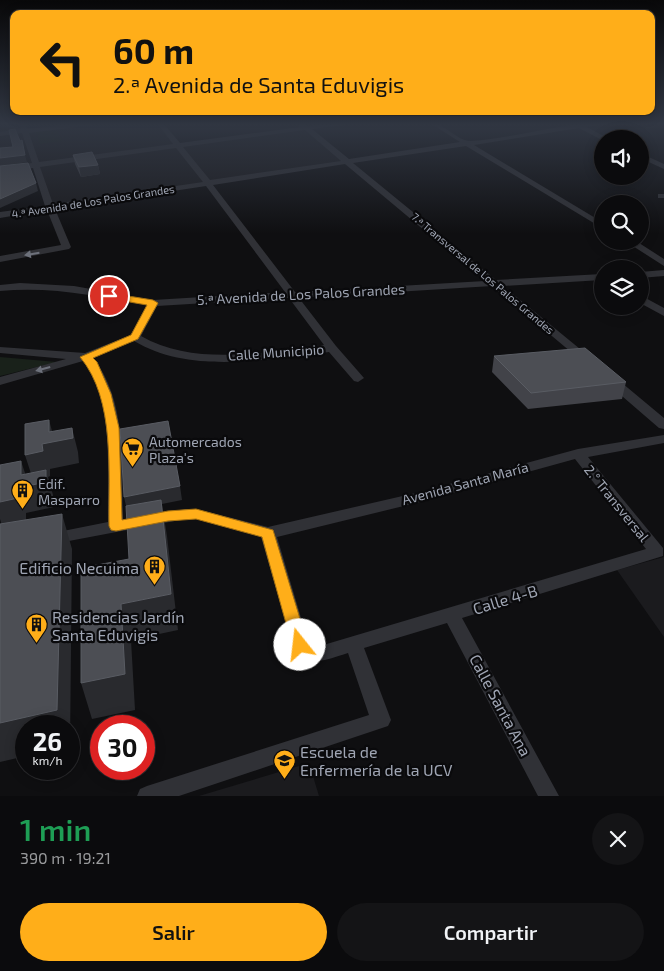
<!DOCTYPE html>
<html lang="es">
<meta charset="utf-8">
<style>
body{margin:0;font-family:"Exo 2",sans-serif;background:#141416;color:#f1f3f6;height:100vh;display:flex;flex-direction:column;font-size:19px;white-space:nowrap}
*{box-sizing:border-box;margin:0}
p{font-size:16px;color:#9a9b9d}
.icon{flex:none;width:28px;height:28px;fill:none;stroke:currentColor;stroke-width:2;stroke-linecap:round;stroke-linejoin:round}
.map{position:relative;height:796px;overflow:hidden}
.sheet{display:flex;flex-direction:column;background:#0b0b0d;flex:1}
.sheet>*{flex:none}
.hud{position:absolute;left:10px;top:10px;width:645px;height:105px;border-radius:10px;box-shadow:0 2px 12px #0003,0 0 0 1px #2b2b2e;background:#ffae19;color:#111;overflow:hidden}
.tools{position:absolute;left:594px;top:130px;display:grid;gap:10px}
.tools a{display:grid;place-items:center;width:55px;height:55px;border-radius:50%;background:#0b0b0d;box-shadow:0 2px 12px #0003,0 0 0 1px #2b2b2e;font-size:25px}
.speed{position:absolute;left:15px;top:715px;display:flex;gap:10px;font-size:25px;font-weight:700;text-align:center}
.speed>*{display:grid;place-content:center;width:65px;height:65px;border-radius:50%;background:#0b0b0d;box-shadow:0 2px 12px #0003,0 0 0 1px #2b2b2e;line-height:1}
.speed small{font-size:12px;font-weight:400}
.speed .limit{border:8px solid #d22;background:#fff;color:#111}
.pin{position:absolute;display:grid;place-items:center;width:42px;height:42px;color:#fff;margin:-21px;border:2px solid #fff;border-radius:50%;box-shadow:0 1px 5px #0007}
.me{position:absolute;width:55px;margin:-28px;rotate:344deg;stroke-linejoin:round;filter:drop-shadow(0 0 4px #0008)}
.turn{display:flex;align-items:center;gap:18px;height:105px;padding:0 20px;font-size:22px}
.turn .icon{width:65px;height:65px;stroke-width:2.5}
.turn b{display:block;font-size:35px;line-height:42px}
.round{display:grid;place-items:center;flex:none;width:52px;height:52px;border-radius:26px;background:#141416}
.overview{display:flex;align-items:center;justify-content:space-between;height:85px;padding:0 20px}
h1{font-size:30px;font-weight:600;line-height:38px;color:#1e9e55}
.action{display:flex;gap:10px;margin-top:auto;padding:10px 20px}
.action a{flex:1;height:58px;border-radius:30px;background:#ffae19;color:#111;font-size:20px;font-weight:600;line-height:58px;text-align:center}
.action a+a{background:#141416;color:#f1f3f6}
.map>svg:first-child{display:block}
.built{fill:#1b1b1e}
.green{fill:#19211a}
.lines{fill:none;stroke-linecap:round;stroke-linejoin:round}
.minor{fill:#303136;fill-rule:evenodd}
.wall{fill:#424349}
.shaded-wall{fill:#292a2e}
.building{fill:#4c4e54;stroke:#595c63}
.oneway{fill:#6d717b}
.route{fill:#ffae19;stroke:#a67110}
.labels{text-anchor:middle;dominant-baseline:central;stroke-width:4.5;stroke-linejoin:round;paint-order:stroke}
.far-street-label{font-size:11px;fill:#9fa5b3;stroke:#0a0a0c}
.street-label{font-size:14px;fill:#9fa5b3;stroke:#0a0a0c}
.poi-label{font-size:14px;fill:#9fa5b3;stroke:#0a0a0c;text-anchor:start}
.near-poi-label{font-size:16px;fill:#9fa5b3;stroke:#0a0a0c;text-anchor:start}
.near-street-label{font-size:16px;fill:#9fa5b3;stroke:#0a0a0c}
</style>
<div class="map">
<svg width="664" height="796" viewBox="0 0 664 796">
<rect width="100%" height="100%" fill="#0f0f11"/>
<!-- built -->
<path class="built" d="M 0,123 L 158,123 L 178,145 L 306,128 L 347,161 L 50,207 L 36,165 L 0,170 Z
M 664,557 L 664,637 L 617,570 Z
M 309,763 L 319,796 L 199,796 Z"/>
<!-- green -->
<path class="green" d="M 57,129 L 62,141 L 40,144 L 36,132 Z
M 0,357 L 57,362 L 0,376 Z"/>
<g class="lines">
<!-- minor -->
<path class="minor" d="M 19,123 L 25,123 L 27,129 L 79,123 L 96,123 L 93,125 L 29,133 L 39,162 L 173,144 L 157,123 L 163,123 L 180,143 L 300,127 L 297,123 L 304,123 L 308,126 L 346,123 L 343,125 L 312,129 L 349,159 L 460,142 L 430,123 C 445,123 458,142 471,141 C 516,138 559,123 604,123 L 603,124 L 587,127 L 609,139 L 602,140 L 579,128 L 474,145 L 602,222 L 602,228 L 466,146 L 353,163 L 496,280 L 602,274 L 602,280 L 503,286 L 591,358 L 593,360 L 591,362 L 583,362 L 492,286 L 299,298 L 336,346 L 364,378 L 358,382 L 354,381 L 329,352 C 267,359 191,375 134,341 L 93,358 C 128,401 121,468 123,520 L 185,509 L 196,509 L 268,527 L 420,492 L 578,449 L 664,435 L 664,443 L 588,457 L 663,548 L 663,556 L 462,618 L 559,796 L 538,796 L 447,623 L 364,648 L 391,720 L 388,726 L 179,796 L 137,796 L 140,789 L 147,786 L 369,715 L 348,653 C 325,660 314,667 294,650 L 261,537 L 196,519 L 185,519 L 53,544 L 48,542 L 45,538 L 48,534 L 108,522 C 107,474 115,401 83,361 L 0,385 L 0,377 L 66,359 L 0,353 L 0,347 L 85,353 L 131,335 L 147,305 C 98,296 50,286 0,291 L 0,285 L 20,283 L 74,286 L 153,300 L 285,292 L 206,186 L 55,209 L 71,247 L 69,249 L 0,262 L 0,256 L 61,245 L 47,210 L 0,218 L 0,212 L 45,206 L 33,168 L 0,172 L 0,168 L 32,163 L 22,133 L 0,136 L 0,132 L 21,129 ZM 305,130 L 341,161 L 210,180 L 183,147 ZM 176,148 L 203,182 L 53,204 L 40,167 ZM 345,164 L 485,281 L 295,292 L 213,185 ZM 289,298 L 324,345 C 266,352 195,367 141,336 L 157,306 ZM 575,459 L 646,549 L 320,646 L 313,645 L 308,641 L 277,537 L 420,502 Z
M 640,153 L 664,164 L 664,169 L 640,158 Z
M 658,194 L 664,194 L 664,198 L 658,198 Z
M 625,241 L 636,241 L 664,259 L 664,266 Z
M 664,270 L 664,276 L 640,278 L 640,272 Z
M 640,295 L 664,308 L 664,316 L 640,303 Z
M 612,377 L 616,378 L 664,418 L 664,429 L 659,428 L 608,384 L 606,381 L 608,378 Z"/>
</g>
<!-- wall -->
<path class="wall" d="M 73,155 L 98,165 L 100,174 L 81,177 L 75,164 Z
M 494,356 L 626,382 L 622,399 L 528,409 L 492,372 Z"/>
<!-- shaded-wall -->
<path class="shaded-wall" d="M 25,155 L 27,162 L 0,166 L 0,158 Z
M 98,165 L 100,174 L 81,177 L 79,167 Z
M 36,183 L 38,191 L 0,208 L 0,199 Z
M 49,420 L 55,442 L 72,428 L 78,452 L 79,463 L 50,469 L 50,476 L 48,477 L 53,495 L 54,507 L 26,513 L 26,524 L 3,529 L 0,519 L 0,502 L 18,488 L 21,475 L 21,461 L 29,485 L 33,480 L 25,455 L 42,444 L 49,432 Z
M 180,486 L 182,500 L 162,504 L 167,536 L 178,630 L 131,640 L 135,710 L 92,719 L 81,683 L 121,604 L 171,594 L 127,510 L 124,497 Z
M 62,514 L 72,549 L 70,746 L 69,746 L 69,726 L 26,726 L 26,756 L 0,762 L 0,723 Z"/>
<!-- building -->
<path class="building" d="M 15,129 L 20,141 L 22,140 L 25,155 L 0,158 L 0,148 L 13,147 L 9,130 Z
M 92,152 L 98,165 L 79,167 L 73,155 Z
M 28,163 L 36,183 L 0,199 L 0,166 Z
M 585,348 L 626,382 L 531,393 L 494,356 Z
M 49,420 L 49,432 L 72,428 L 73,438 L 42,444 L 43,451 L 25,455 L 25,424 Z
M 168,421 L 180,486 L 124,497 L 120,429 Z
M 21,461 L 21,475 L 46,470 L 46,482 L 18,488 L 18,498 L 0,502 L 0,465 Z
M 161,500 L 171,594 L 121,604 L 125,674 L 81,683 L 81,568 L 129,559 L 126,506 Z
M 62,514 L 57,710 L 0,723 L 0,524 Z"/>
<!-- one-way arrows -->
<defs><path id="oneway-solid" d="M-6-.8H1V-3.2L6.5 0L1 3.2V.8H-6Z" transform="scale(1.25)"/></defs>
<g class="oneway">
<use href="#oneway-solid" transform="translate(32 254) rotate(171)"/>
<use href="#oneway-solid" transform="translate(43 369) rotate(165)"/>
</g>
<!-- sky -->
<linearGradient id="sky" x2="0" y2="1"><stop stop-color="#080809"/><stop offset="0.53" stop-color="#313743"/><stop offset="1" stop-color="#313743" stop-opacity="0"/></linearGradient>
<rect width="664" height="234" fill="url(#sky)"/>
<!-- route -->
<path class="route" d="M 109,293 L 153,300 L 158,303 L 138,339 L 93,358 L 97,362 L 111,394 L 119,428 L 122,520 L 168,511 L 196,509 L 273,530 L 308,645 L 306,650 L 300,652 L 294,650 L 292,645 L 262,537 L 196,519 L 168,521 L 116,531 L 111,530 L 109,526 C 108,473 116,400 80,357 L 131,335 L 147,305 L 106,298 L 106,294 Z"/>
<!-- icons -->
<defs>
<symbol id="supermarket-pin" viewBox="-11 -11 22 30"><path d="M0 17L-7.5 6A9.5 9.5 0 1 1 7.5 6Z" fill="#ffae19" stroke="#0a0a0c"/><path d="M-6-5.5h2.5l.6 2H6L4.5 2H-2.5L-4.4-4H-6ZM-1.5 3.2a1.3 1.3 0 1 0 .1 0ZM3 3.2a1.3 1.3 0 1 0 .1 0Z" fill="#111"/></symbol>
<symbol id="building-pin" viewBox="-11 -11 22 30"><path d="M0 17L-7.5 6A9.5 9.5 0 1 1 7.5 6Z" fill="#ffae19" stroke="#0a0a0c"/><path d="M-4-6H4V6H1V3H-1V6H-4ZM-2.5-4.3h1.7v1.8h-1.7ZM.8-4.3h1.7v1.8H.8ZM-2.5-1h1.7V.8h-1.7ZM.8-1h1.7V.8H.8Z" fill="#111"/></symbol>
<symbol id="university-pin" viewBox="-11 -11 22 30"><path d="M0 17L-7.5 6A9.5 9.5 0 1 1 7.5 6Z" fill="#ffae19" stroke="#0a0a0c"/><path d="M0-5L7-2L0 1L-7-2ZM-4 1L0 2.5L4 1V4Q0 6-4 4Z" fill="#111"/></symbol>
</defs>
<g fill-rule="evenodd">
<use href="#supermarket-pin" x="120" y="436" width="25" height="34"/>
<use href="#building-pin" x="10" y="478" width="25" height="34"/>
<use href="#building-pin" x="142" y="554" width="25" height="34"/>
<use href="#building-pin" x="24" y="612" width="25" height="34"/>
<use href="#university-pin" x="272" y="748" width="25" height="34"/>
</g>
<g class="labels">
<!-- far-street labels -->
<g class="far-street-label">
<text transform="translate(93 201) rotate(-9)">4.ª Avenida de Los Palos Grandes</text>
<text transform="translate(483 273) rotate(40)">7.ª Transversal de Los Palos Grandes</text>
</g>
<!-- street labels -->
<g class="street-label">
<text transform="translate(301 294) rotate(-3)">5.ª Avenida de Los Palos Grandes</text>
<text transform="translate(276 352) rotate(-4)">Calle Municipio</text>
<text transform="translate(465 483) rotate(-15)">Avenida Santa María</text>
<text transform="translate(617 503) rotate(51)">2.° Transversal</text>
</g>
<!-- poi labels -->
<g class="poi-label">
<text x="149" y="441">Automercados<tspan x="149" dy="16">Plaza's</tspan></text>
<text x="38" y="483">Edif.<tspan x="38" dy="16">Masparro</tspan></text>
</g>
<!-- near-poi labels -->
<g class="near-poi-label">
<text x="139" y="567" text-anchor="end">Edificio Necuima</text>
<text x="52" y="616">Residencias Jardín<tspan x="52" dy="18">Santa Eduvigis</tspan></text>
<text x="300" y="751">Escuela de<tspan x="300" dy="18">Enfermería de la UCV</tspan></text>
</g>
<!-- near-street labels -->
<g class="near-street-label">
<text transform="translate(505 599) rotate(-17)">Calle 4-B</text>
<text transform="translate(501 705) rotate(62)">Calle Santa Ana</text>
</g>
</g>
</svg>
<div class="tools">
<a><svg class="icon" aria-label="sound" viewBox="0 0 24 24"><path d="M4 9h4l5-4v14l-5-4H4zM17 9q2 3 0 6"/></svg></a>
<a><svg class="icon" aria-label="search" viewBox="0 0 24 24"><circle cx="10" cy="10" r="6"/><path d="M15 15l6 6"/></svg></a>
<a><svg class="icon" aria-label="layers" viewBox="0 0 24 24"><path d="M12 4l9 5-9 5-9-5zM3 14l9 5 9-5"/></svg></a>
</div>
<div class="speed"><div>26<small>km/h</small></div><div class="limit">30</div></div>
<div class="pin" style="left:109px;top:296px;background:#d93025"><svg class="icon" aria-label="arrive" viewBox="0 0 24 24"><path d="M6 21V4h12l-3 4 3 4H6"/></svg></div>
<svg class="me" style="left:300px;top:645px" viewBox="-20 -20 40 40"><circle r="19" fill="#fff"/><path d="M0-13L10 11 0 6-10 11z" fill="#ffae19"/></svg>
<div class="hud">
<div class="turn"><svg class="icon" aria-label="left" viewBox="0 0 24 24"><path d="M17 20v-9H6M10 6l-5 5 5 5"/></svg><div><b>60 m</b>2.ª Avenida de Santa Eduvigis</div></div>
</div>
</div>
<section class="sheet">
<div class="overview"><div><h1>1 min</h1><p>390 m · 19:21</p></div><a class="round"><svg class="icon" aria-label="close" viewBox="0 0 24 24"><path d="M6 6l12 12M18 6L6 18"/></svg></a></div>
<div class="action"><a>Salir</a><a>Compartir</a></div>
</section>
